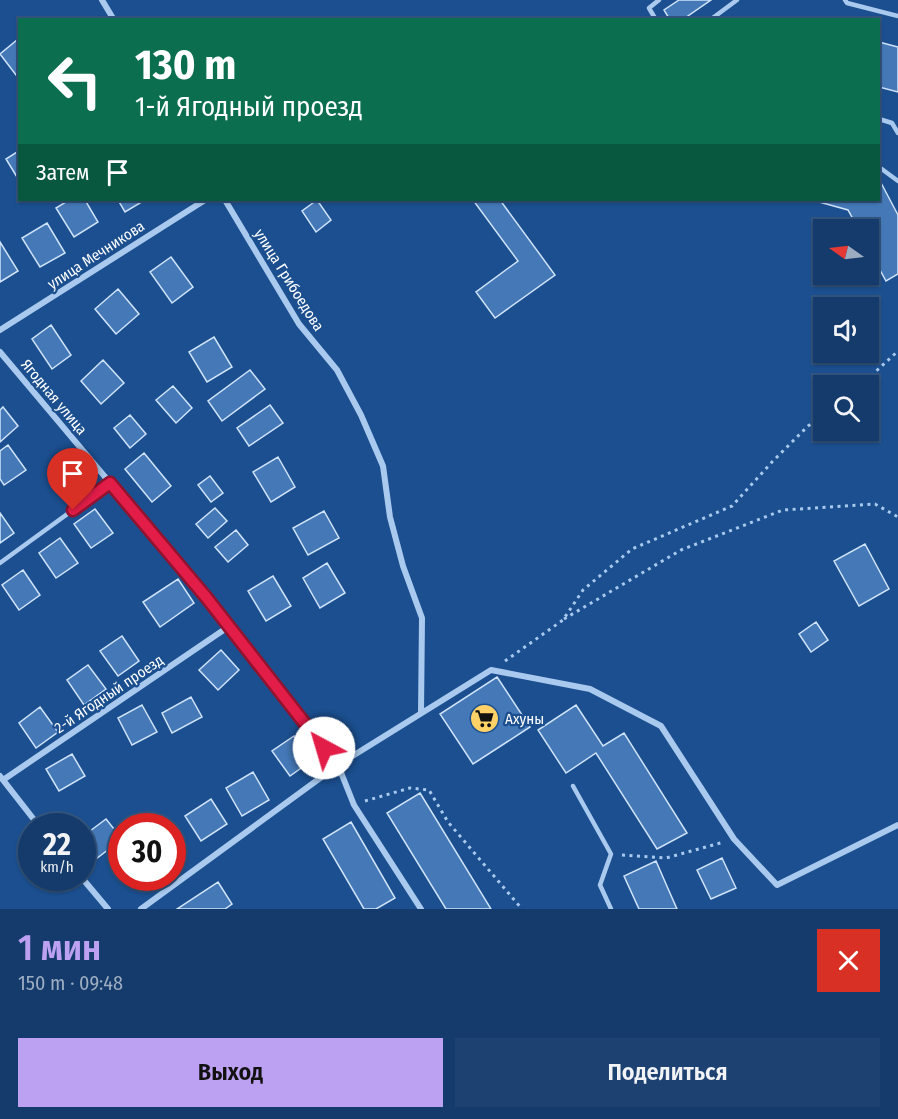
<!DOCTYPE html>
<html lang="ru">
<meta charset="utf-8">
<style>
body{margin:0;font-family:"Fira Sans Condensed",sans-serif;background:#1d4271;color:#f1f3f6;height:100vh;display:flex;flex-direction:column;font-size:22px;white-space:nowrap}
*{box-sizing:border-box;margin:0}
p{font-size:20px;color:#9dadc1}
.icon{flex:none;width:33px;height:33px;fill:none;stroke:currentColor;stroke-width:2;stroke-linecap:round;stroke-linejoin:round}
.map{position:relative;height:909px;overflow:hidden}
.panel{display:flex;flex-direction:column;background:#143b6b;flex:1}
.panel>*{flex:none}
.guide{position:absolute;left:18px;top:18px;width:862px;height:183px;border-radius:0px;box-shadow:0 2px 4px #0004,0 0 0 2px #33557e;background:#0b6e4f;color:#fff;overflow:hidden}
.needle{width:39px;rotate:284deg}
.fabs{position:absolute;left:813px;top:219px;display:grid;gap:12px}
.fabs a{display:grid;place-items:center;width:66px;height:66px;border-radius:0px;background:#143b6b;box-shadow:0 2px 4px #0004,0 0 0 2px #33557e;font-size:30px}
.speed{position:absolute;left:18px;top:813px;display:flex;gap:12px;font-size:30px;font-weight:700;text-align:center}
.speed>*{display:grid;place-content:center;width:78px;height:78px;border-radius:50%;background:#143b6b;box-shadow:0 2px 4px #0004,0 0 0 2px #33557e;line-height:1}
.speed small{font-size:15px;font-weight:400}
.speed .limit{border:9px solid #d22;background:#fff;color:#111}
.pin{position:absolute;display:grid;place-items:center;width:51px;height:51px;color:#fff;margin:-62px -26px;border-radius:50% 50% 50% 0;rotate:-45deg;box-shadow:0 0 6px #0007}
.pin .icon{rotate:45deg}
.me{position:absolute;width:66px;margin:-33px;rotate:321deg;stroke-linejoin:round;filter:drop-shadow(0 0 4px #0008)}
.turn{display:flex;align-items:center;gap:21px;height:126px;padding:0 18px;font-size:27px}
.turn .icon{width:78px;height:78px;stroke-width:2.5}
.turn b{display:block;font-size:42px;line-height:51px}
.then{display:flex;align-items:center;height:57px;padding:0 18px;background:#0003;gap:12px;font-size:22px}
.round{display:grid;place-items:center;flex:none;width:63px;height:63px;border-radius:0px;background:#1d4271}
.summary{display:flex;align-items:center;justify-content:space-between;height:102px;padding:0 18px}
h1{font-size:36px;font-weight:600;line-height:45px;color:#bca0f2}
.action{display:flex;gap:12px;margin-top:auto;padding:12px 18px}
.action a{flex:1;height:69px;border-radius:0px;background:#bca0f2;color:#111;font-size:24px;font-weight:600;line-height:69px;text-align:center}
.action a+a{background:#1d4271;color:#f1f3f6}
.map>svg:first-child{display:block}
.building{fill:#4478b7;stroke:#cfe3fa;stroke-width:1.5}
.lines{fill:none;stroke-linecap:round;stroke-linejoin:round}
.path{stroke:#a9c9ee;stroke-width:3;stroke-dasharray:3 4.5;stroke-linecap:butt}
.service{stroke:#a9c9ee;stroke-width:4.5}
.minor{stroke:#a9c9ee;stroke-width:6}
.route-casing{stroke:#92132f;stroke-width:15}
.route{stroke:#e11d48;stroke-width:10}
.labels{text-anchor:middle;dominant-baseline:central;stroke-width:4.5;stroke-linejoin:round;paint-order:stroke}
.street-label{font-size:15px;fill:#fff;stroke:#1b4f8f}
.poi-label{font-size:15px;fill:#fff;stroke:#1b4f8f;text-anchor:start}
</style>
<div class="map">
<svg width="898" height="909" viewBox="0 0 898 909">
<rect width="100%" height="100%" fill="#1b4f8f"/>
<!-- building -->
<path class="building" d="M 679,0 L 711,0 L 682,20 L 670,20 L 664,10 Z
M 17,40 L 20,43 L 20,72 L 16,75 L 0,54 Z
M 879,42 L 898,47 L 898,92 L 879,87 Z
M 20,150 L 20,182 L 6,159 Z
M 879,179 L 898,215 L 898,274 L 886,281 L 868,248 L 868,230 L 859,230 L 848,210 L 812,200 L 879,200 Z
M 69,200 L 85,200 L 98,222 L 74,237 L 56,208 Z
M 118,200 L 145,200 L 125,212 Z
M 317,200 L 331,220 L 316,232 L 302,211 Z
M 473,200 L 500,200 L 555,275 L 495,318 L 476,292 L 518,261 Z
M 47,223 L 65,253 L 40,267 L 22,238 Z
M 0,242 L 18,271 L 0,282 Z
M 171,257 L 193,287 L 172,303 L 150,272 Z
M 118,289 L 139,314 L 116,334 L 95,309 Z
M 51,325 L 71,355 L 52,369 L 32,339 Z
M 214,337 L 232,367 L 207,382 L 189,352 Z
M 103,360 L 124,383 L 101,404 L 81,381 Z
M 250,370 L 265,389 L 222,421 L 208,401 Z
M 173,386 L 192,408 L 176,423 L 156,400 Z
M 270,405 L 283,423 L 249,446 L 237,428 Z
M 3,407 L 18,426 L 0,442 L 0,410 Z
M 130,415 L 146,434 L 130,448 L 114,428 Z
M 8,445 L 26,470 L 4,485 L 0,479 L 0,451 Z
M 144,453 L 171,486 L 152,502 L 125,469 Z
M 278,457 L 295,487 L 271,502 L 253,472 Z
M 210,476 L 223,493 L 211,502 L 198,485 Z
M 215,508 L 227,521 L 208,538 L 196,524 Z
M 95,509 L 113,533 L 91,548 L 74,524 Z
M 324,511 L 339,538 L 308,555 L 293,528 Z
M 0,513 L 14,533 L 0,543 Z
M 236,530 L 248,545 L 228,562 L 215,547 Z
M 60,538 L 78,563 L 56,578 L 39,553 Z
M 865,544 L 889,589 L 859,606 L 834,561 Z
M 327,563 L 345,593 L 320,608 L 303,578 Z
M 23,570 L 40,595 L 19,610 L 2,585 Z
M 273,576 L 291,606 L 266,621 L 248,591 Z
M 178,579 L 194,603 L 160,627 L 143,602 Z
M 816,622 L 828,640 L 811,652 L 799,634 Z
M 122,636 L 139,661 L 118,676 L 100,651 Z
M 221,650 L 239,670 L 218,690 L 199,670 Z
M 88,665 L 106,689 L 84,705 L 67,680 Z
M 497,677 L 530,727 L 473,764 L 440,714 Z
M 191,697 L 202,717 L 172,733 L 162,713 Z
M 142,705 L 157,732 L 132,745 L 118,718 Z
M 576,705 L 603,746 L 624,733 L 687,833 L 657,849 L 596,753 L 566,773 L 538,730 Z
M 40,707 L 58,732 L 36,748 L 19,723 Z
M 294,736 L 311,761 L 290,776 L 272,751 Z
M 72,754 L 85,776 L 59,791 L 46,769 Z
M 253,772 L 269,800 L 242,816 L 226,788 Z
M 420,793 L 491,909 L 446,909 L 387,813 Z
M 211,799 L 227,824 L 201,841 L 185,816 Z
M 106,819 L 122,839 L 92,862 L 82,849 L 82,837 Z
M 351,822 L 395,898 L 376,909 L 364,909 L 323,839 Z
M 722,858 L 736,888 L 711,899 L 697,870 Z
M 656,861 L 666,884 L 677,909 L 639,909 L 624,876 Z
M 218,882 L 232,904 L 225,909 L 177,909 Z"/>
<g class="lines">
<!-- path -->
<path class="path" d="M 860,386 L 898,351
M 564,619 L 681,550 L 783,510 L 875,504 L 898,517
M 505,661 L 563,620 L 583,590 L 632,549 L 732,506 L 772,462 L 808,426 L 824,415
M 365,801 L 410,788 L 429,790 L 448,822 L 522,909
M 622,855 L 666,858 L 724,842"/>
<!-- service -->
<path class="service" d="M 845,0 L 847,3 L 898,16
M 656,20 L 649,8 L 659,0
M 710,20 L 737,0
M 879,119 L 892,123 L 898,133
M 879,167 L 898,181
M 0,563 L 110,483
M 573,786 L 611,854 L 600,885 L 611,909"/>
<!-- minor -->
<path class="minor" d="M 102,0 L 114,20
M 225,200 L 299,324 L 337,370 L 361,415 L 383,466 L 390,517 L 403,566 L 422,618 L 421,713
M 0,330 L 205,200
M 0,352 L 206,597 L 338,765 L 354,805 L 421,909
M 0,776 L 39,826
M 3,780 L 228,627
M 82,878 L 108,909
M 141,909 L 338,765 L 491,670 L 590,689 L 661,726 L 734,839 L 777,885 L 898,825"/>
</g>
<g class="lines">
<defs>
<path id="route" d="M 73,510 L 110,483 L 206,597 L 324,748"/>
</defs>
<!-- route casing -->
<use href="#route" class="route-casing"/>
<!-- route -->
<use href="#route" class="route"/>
</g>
<!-- icons -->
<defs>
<symbol id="supermarket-disc" viewBox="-11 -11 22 22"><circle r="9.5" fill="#ffd166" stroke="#1b4f8f"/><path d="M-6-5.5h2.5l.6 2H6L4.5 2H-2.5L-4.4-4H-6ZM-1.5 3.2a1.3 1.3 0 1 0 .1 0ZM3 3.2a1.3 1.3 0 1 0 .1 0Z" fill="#111"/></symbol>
</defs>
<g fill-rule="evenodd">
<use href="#supermarket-disc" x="468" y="702" width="33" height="33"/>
</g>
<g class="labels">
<!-- street labels -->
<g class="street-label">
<text transform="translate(96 255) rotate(-33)">улица Мечникова</text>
<text transform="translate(289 280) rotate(58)">улица Грибоедова</text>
<text transform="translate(54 397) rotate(50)">Ягодная улица</text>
<text transform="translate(109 694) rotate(-34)">2-й Ягодный проезд</text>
</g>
<!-- poi labels -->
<g class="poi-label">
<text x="505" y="719">Ахуны</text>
</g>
</g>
</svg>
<div class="fabs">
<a><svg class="needle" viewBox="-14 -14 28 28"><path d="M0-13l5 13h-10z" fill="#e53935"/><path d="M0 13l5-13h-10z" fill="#9dadc1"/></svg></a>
<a><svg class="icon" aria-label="sound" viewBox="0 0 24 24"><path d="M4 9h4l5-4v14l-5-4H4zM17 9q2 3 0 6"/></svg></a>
<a><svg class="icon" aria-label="search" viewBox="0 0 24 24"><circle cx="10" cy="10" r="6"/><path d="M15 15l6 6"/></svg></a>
</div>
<div class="speed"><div>22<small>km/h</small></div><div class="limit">30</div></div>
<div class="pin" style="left:73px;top:510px;background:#d93025"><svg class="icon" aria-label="arrive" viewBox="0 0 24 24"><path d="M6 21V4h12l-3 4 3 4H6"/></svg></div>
<svg class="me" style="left:324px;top:748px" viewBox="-20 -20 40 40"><circle r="19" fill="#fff"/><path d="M0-13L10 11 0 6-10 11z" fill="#e11d48"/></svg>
<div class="guide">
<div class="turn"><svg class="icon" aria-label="left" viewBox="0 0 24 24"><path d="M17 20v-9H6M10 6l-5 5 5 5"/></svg><div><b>130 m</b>1-й Ягодный проезд</div></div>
<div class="then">Затем<svg class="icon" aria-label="arrive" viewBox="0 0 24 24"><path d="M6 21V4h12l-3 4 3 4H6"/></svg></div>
</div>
</div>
<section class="panel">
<div class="summary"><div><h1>1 мин</h1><p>150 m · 09:48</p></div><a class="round" style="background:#d93025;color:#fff"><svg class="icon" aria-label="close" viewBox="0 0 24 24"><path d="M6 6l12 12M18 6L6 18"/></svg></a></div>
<div class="action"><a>Выход</a><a>Поделиться</a></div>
</section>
